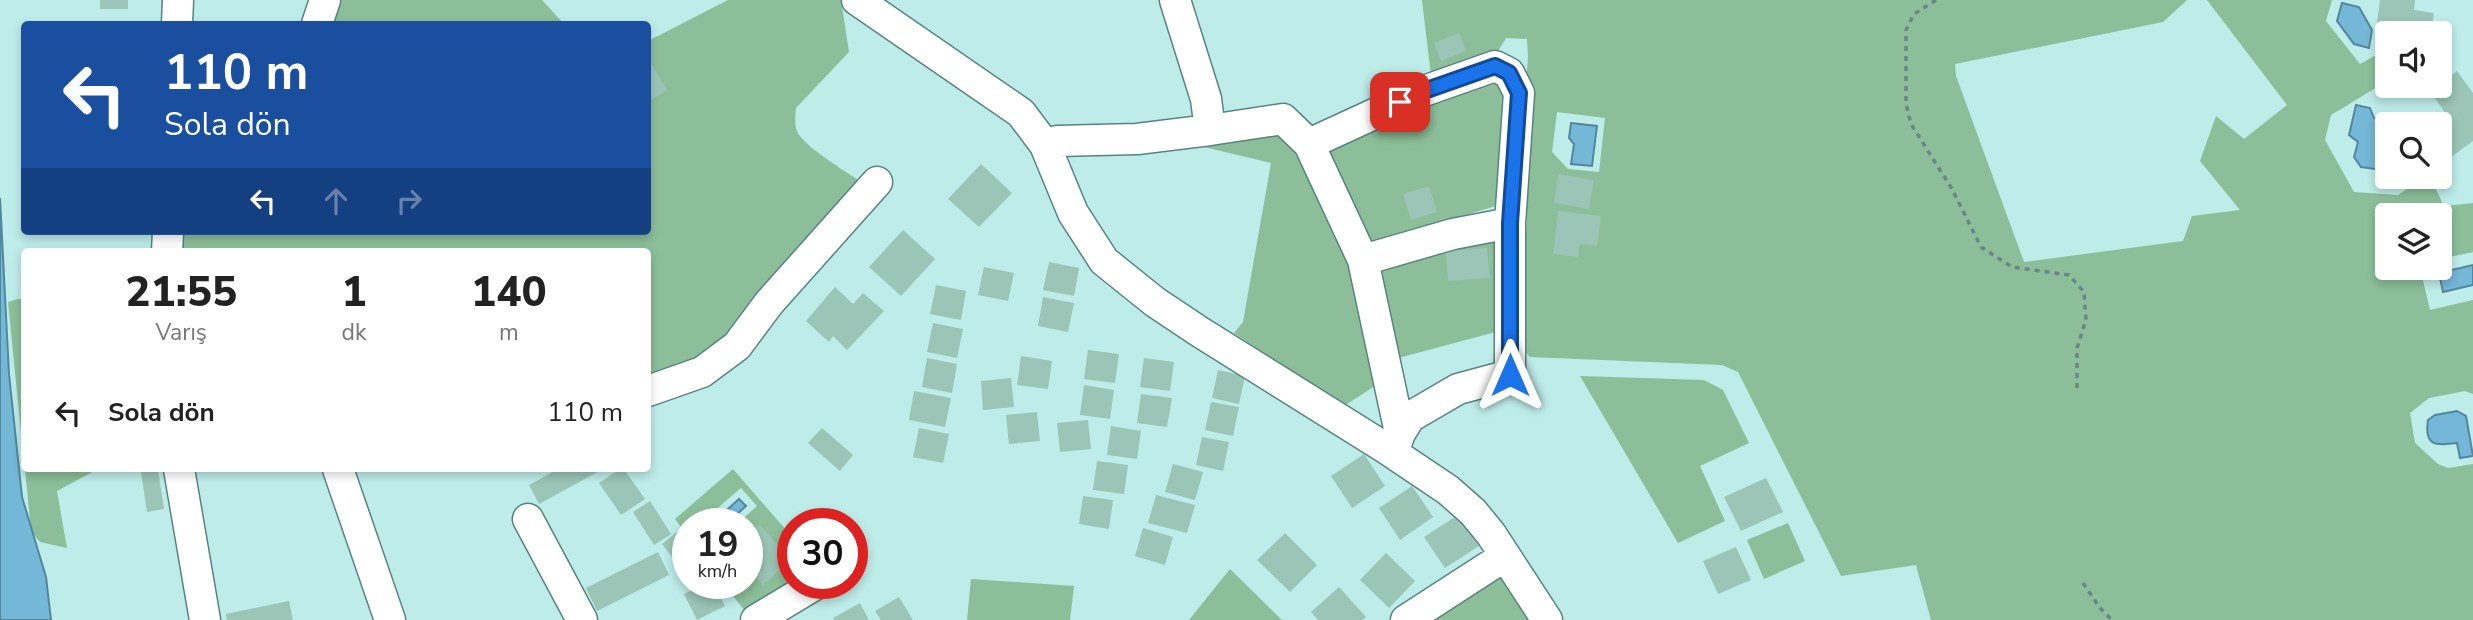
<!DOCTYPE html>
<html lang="tr">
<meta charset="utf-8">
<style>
body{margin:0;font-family:"Nunito Sans",sans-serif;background:#f2f2f2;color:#222;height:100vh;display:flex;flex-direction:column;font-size:26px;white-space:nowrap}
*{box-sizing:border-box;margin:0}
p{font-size:23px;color:#767676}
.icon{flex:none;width:38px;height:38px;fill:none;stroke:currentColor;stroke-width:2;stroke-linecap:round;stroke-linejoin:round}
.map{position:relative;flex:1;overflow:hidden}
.drawer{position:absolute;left:21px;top:248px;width:630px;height:224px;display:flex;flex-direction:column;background:#fff;border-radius:7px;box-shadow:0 4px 10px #0003}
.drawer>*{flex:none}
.banner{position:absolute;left:21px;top:21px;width:630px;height:214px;border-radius:7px;box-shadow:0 4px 10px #0003;background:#1a4fa0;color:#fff;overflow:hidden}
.buttons{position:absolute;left:2375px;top:21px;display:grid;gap:14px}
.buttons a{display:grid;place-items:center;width:77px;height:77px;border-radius:7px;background:#fff;box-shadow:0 4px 10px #0003;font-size:35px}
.speed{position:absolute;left:672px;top:508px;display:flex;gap:14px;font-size:35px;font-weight:700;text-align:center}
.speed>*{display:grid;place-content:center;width:91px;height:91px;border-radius:50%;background:#fff;box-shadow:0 4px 10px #0003;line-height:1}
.speed small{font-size:18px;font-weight:400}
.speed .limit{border:10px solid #d22;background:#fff;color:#111}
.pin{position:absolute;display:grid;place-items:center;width:60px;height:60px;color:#fff;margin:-30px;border-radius:14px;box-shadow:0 4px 10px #0006}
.me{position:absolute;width:77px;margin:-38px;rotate:0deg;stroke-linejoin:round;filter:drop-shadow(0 0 5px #0008)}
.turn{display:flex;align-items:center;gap:24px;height:147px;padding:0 28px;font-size:32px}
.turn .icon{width:91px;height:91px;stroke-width:2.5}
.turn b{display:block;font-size:49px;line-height:60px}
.lanes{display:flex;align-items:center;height:66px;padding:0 28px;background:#0003;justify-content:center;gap:35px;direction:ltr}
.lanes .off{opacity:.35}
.eta{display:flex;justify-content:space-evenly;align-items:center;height:119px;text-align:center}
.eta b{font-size:42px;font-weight:800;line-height:49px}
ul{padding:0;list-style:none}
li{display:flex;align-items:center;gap:21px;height:91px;padding:0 28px}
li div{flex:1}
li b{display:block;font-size:26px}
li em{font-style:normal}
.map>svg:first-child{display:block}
.green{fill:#8bbe99;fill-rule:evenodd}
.water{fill:#74b7d7;stroke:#53879d;stroke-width:2}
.building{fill:#9bc5b6}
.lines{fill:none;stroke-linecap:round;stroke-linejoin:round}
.minor-casing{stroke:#578481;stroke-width:33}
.path{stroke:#678886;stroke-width:3.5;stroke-dasharray:5 5;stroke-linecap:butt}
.minor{stroke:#fff;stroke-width:30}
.route-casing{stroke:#114b97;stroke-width:18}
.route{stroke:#1a73e8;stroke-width:12}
</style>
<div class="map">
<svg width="2473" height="620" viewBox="0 0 2473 620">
<rect width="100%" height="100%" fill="#bdece9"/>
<!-- green -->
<path class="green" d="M 336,0 L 542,0 L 564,24 L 329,24 Z
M 728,0 L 841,0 L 849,52 L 796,108 C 795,117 794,128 799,135 C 811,151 848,173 866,185 L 731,341 L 694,367 L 648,379 L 648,252 L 176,252 L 177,231 L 648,231 L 648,41 Z
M 1422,0 L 2187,0 L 2163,22 L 1955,64 L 1956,76 L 2024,262 L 2183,241 L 2192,216 L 2240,210 L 2200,161 L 2216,116 L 2244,139 L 2287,105 L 2207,0 L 2332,0 L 2326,21 L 2360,64 L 2387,49 L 2387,81 L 2331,115 L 2325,140 L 2354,192 L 2398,195 L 2425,177 L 2430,177 L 2444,206 L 2473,203 L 2473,252 L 2440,259 L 2440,215 L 2387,215 L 2387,268 L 2420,268 L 2430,310 L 2473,300 L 2473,394 L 2465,391 L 2429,398 L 2410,413 L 2415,443 L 2438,464 L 2448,468 L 2473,464 L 2473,620 L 1931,620 L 1916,565 L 1841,576 L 1738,372 L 1722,365 L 1530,357 L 1520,346 L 1519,244 L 1526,236 L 1527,217 L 1517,203 L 1528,57 L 1527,39 L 1506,38 L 1498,51 L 1431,76 ZM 1557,112 L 1605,118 L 1599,172 L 1568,169 L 1552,152 Z
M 1490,80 L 1500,82 L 1506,100 L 1499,205 L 1365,245 L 1322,148 Z
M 1283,129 L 1353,259 L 1381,382 L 1344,406 L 1234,333 L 1243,322 L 1271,163 L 1179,141 Z
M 1498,237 L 1499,331 L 1395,359 L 1371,266 Z
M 18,299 L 24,299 L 24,463 L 8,302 Z
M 1580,376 L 1704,380 L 1723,390 L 1749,443 L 1700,466 L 1725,521 L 1678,543 Z
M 25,469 L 98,469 L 57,491 L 67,548 L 40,542 L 31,531 Z
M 733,469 L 793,538 L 793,582 L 744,610 L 723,583 L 747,583 L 747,523 L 738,523 L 757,506 L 741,488 L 707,517 L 712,523 L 688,523 L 688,536 L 675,519 Z
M 1788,523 L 1805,561 L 1764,579 L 1747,540 Z
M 1230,569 L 1282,620 L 1189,620 Z
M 1503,569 L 1533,620 L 1427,620 Z
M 971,579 L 1074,586 L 1070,620 L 967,620 Z"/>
<!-- water -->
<path class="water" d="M 2342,3 L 2359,7 L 2372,30 L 2369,48 L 2354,44 L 2337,21 Z
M 2356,105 L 2370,108 L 2374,118 L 2392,121 L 2391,124 L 2387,124 L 2385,163 L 2375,169 L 2361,167 L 2354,157 L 2358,142 L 2349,135 Z
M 1571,123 L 1597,126 L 1592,166 L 1571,164 L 1574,144 L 1569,138 Z
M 0,198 L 9,374 L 22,497 L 46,577 L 51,620 L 0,620 Z
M 2473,265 L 2473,285 L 2443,292 L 2439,273 Z
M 2457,411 L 2466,416 L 2473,456 L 2460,458 L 2457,443 C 2435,446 2424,446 2428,420 L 2435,415 Z
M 739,499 L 746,506 L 727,523 L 721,523 L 717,519 Z"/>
<!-- building -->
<path class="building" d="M 100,0 L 128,0 L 128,9 L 100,9 Z
M 2380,0 L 2415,0 L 2414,10 L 2434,13 L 2432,25 L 2415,23 L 2413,33 L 2376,30 Z
M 1459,33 L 1466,51 L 1441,61 L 1434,43 Z
M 648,58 L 667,90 L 648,102 Z
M 2457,71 L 2473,93 L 2473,141 L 2444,162 L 2440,156 L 2440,124 L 2437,124 L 2445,118 L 2444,111 L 2429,90 L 2440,86 L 2440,83 Z
M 981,164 L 1012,193 L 979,227 L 948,199 Z
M 1558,174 L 1594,180 L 1589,209 L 1554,203 Z
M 1429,186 L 1437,212 L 1411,220 L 1403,194 Z
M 1558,211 L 1601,216 L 1597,246 L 1580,244 L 1578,257 L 1553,254 Z
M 903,230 L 935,259 L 901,296 L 869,267 Z
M 86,248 L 107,250 L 106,252 L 86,252 Z
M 1487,248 L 1490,278 L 1448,281 L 1446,251 Z
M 1049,262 L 1079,268 L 1074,296 L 1043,290 Z
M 984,267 L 1014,273 L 1008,301 L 978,295 Z
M 936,285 L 966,291 L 961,320 L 930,314 Z
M 835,287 L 853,304 L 863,293 L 884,311 L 847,350 L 833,336 L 829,342 L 806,321 Z
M 1043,297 L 1074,303 L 1068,332 L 1038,326 Z
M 933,323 L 963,329 L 957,358 L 927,352 Z
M 1088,350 L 1119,354 L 1115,383 L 1084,379 Z
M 1021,356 L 1052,361 L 1048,389 L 1017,385 Z
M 927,358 L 957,364 L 952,393 L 922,387 Z
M 1144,358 L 1174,362 L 1170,391 L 1140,387 Z
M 1218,370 L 1245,376 L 1239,404 L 1212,398 Z
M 1011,378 L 1014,407 L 983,410 L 981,381 Z
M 1084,385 L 1114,390 L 1110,419 L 1080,415 Z
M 914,391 L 951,398 L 945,427 L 909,420 Z
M 1141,394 L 1172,398 L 1167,427 L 1137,423 Z
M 1211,402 L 1239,407 L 1233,436 L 1205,430 Z
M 1037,412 L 1040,441 L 1009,444 L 1006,415 Z
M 1088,420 L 1091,449 L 1060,452 L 1057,423 Z
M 1111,426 L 1141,431 L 1137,459 L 1107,455 Z
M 822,428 L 853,455 L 840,471 L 808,443 Z
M 919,428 L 949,434 L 943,463 L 913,457 Z
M 1202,437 L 1229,442 L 1223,471 L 1196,465 Z
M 1364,454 L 1385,486 L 1352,508 L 1331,476 Z
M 1097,461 L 1128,465 L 1124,494 L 1093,490 Z
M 1173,464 L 1203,472 L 1195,500 L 1165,492 Z
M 558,469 L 603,469 L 539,504 L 529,485 Z
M 620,469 L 624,469 L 645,499 L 621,515 L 599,483 Z
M 158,470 L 164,509 L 147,512 L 141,472 Z
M 1766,478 L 1783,512 L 1741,531 L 1724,497 Z
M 1412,486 L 1433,517 L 1400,540 L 1379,508 Z
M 1156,495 L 1195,505 L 1187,533 L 1148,523 Z
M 1083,496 L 1113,500 L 1109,529 L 1079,524 Z
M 650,501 L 671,534 L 654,545 L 633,512 Z
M 1458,515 L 1479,546 L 1445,568 L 1424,537 Z
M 759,524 L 791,560 L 763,585 L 747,568 L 747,534 Z
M 1143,528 L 1173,537 L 1165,565 L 1135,556 Z
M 678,531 L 688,544 L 688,553 L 676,562 L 662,544 Z
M 1285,533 L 1317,565 L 1290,592 L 1257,560 Z
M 1736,547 L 1751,580 L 1718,594 L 1703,561 Z
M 658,552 L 669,575 L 597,611 L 586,588 Z
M 1386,553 L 1415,581 L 1389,608 L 1360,580 Z
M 706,583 L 713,583 L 725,606 L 697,620 L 684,594 Z
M 1339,587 L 1366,617 L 1362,620 L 1318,620 L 1311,612 Z
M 899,597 L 913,620 L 881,620 L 875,611 Z
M 289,601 L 293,620 L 227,620 L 226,614 Z
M 860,603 L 869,620 L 835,620 L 833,618 Z"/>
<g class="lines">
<defs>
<path id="minor" d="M 857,0 L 1021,113 L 1045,145 L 1073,213 L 1104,261 L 1155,302 L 1200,332 L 1387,449 L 1448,490 L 1473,512 L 1491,534 L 1547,620
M 177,24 L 178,0
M 317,24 L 325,0
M 1210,130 L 1283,119 L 1309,144 L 1363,260
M 1309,144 L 1424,91 L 1495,66 L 1509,73 L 1519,93 L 1510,223 L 1510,375 L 1458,389 L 1410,417 L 1400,433 L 1393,453
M 1045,145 L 1057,141 L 1137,139 L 1210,130 L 1206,99 L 1175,0
M 167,252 L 168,231
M 648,391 L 702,372 L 737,346 L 769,303 L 877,182
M 1400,433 L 1363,260 L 1453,234 L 1510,223
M 179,469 L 205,620
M 338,469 L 390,620
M 528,519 L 582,620
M 756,620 L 816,584
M 1406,620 L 1505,556"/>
</defs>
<!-- minor casing -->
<use href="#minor" class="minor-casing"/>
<!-- path -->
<path class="path" d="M 1936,0 L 1914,14 L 1906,30 L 1906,104 L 1911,124 L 1952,189 L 1981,247 L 2012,267 L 2069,275 L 2084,292 L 2086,320 L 2077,348 L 2077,389
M 2083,583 L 2100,608 L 2112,620"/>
<!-- minor -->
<use href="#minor" class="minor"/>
</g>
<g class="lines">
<defs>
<path id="route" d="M 1400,102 L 1424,91 L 1495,66 L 1509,73 L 1519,93 L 1510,223 L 1510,375"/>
</defs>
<!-- route casing -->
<use href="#route" class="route-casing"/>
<!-- route -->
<use href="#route" class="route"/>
</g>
</svg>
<div class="buttons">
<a><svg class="icon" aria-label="sound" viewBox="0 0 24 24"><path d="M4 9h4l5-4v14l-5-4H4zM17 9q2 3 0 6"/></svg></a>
<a><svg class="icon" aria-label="search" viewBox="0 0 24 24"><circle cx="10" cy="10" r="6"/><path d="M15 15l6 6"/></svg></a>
<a><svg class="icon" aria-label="layers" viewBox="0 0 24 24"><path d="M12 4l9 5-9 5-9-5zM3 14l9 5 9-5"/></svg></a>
</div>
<div class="speed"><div>19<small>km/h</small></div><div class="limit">30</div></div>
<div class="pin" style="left:1400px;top:102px;background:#d93025"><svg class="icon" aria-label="arrive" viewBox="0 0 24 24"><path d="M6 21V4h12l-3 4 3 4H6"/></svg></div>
<svg class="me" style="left:1510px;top:375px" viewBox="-20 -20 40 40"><path d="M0-17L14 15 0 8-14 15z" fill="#1a73e8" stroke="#fff" stroke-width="4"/></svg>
<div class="banner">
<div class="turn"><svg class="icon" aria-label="left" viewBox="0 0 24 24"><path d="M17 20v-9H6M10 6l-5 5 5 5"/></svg><div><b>110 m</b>Sola dön</div></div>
<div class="lanes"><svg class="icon" aria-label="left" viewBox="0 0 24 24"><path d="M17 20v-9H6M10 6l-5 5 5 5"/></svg><svg class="icon off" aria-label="ahead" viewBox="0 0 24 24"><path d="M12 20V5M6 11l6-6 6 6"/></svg><svg class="icon off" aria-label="right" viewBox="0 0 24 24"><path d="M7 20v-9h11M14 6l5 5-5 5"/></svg></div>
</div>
<section class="drawer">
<div class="eta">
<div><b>21:55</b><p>Varış</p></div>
<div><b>1</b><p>dk</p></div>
<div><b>140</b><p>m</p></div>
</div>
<ul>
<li><svg class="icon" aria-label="left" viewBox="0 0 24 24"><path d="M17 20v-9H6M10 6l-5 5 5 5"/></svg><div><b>Sola dön</b></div><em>110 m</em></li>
</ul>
</section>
</div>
